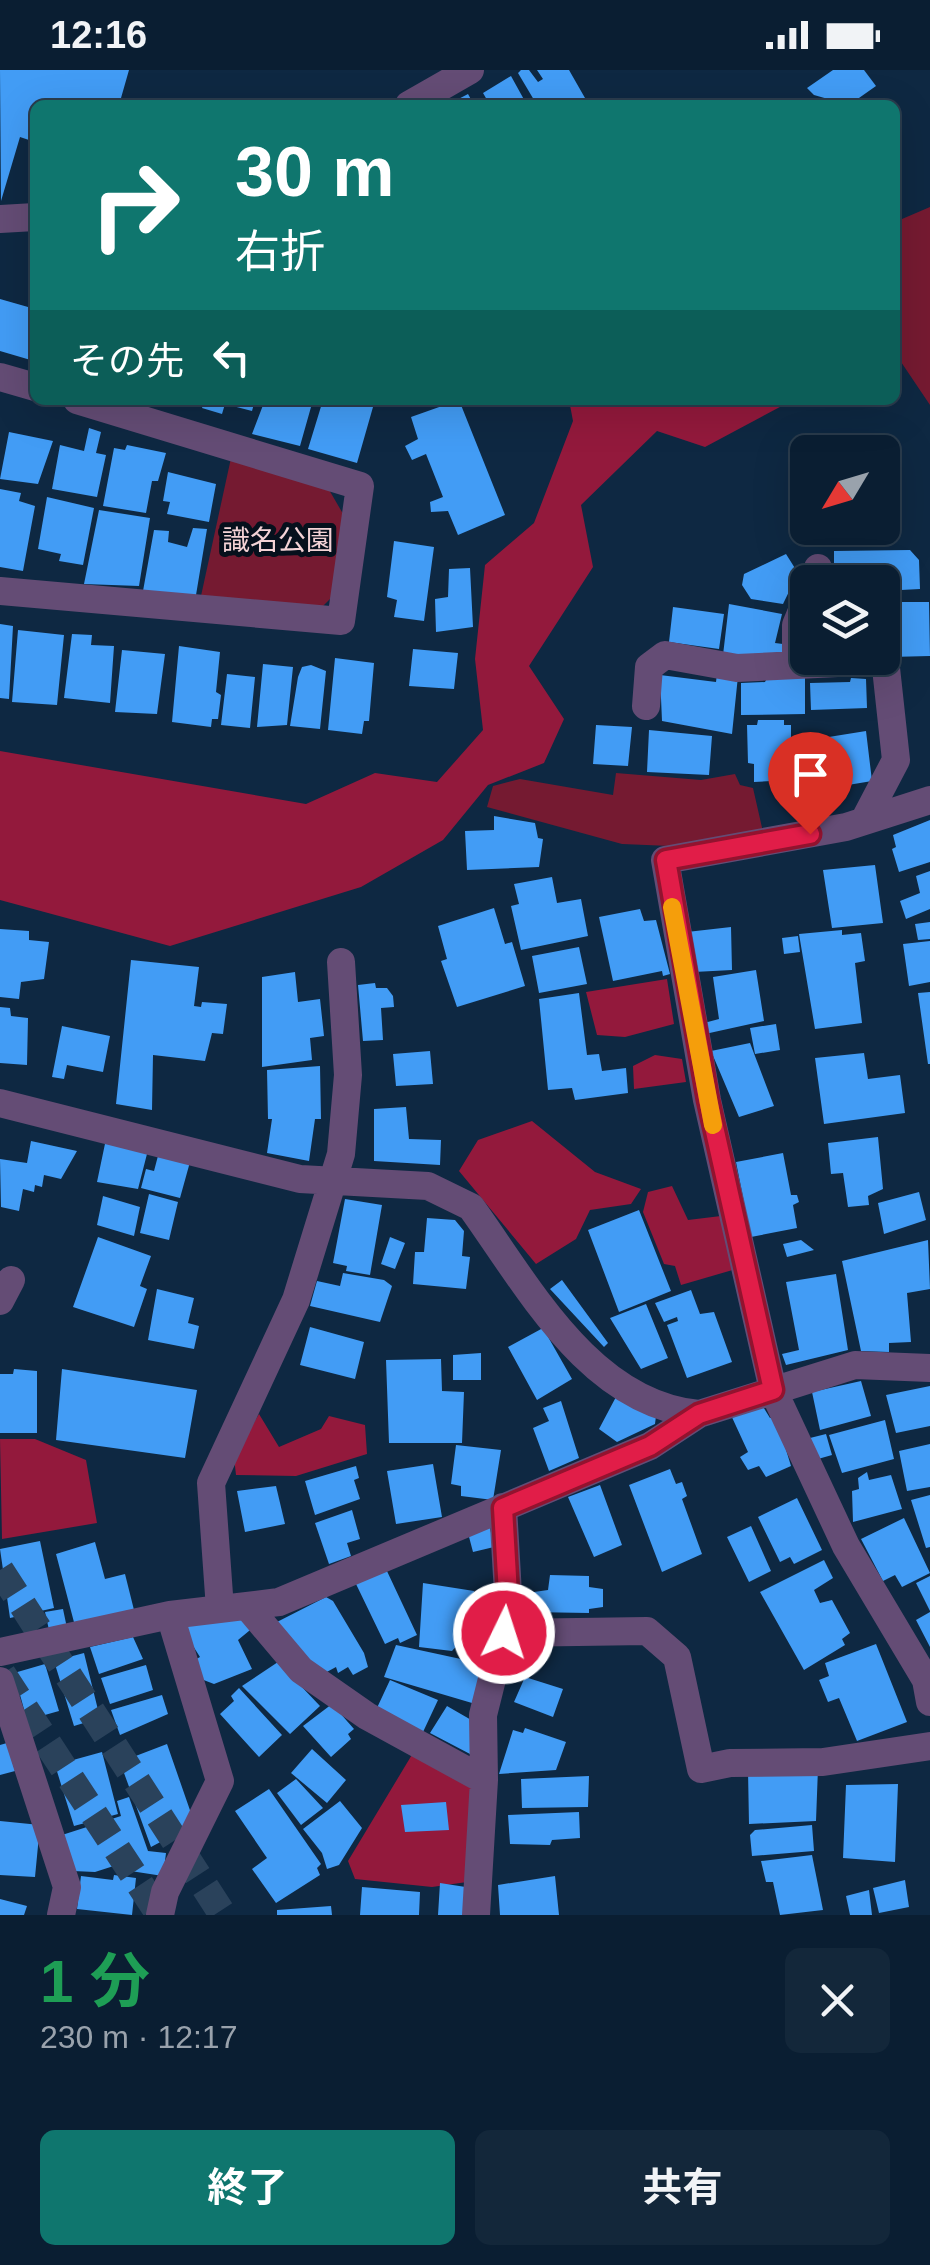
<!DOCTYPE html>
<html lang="ja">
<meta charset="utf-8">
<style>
body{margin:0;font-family:Helvetica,"Noto Sans JP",sans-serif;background:#13273a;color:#f1f3f6;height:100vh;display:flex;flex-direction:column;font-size:38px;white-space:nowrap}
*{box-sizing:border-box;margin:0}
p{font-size:32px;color:#99a2ac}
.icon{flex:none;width:55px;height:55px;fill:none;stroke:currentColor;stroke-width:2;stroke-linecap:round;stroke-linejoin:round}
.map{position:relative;height:1845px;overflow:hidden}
.side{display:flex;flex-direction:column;background:#0a1e32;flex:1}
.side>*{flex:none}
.banner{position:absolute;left:30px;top:30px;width:870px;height:305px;border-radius:15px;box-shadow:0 10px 40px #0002,0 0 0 2px #2a3c4d;background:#0f766e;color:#fff;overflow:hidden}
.needle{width:65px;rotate:232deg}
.fabs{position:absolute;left:790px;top:365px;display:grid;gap:20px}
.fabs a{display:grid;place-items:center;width:110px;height:110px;border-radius:15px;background:#0a1e32;box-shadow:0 10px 40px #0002,0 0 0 2px #2a3c4d;font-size:50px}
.pin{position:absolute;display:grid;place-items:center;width:85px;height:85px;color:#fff;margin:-102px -42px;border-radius:50% 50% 50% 0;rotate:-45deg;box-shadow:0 0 10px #0007}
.pin .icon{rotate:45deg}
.me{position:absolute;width:110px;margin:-55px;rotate:4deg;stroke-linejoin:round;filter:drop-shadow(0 0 8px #0008)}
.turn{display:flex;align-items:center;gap:35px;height:210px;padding:0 40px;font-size:45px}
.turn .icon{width:130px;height:130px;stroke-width:2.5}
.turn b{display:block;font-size:70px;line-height:85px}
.then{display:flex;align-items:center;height:95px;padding:0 40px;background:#0003;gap:20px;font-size:38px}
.round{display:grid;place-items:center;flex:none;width:105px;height:105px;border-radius:15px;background:#13273a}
.summary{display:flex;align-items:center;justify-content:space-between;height:170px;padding:0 40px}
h1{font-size:60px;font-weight:700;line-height:75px;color:#1e9e55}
.primary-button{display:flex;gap:20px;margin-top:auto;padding:20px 40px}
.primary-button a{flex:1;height:115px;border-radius:15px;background:#0f766e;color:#fff;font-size:40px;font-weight:700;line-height:115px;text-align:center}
.primary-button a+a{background:#13273a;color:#f1f3f6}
.status{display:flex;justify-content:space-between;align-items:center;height:70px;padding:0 50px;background:#0a1e32;direction:ltr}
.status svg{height:28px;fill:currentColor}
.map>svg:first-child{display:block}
.green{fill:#751a31}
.forest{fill:#93193c}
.building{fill:#429cf5}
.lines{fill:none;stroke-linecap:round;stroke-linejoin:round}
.secondary-tunnel{stroke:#2a425b;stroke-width:28;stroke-dasharray:28 14;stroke-linecap:butt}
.minor{stroke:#644c75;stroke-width:28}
.route-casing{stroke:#92132f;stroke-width:25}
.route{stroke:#e11d48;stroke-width:18}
.slow{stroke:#f59e0b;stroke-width:18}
.labels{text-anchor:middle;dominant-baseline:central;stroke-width:10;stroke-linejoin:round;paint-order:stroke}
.park-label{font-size:28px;fill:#f4d3d6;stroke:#06101c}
</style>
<div class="status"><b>12:16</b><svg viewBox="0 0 49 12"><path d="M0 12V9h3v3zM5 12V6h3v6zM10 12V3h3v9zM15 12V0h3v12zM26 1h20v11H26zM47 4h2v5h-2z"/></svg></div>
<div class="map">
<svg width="930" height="1845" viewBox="0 0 930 1845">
<rect width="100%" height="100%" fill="#0e2842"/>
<!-- green -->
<path class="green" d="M 930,137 L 930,335 L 895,283 L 895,152 Z
M 231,388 L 328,418 L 346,449 L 338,521 L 317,542 L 201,526 Z
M 616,703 L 701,710 L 735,704 L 740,715 L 753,718 L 763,762 L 694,777 L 622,774 L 487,737 L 493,716 L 520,709 L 613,725 Z"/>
<!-- forest -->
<path class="forest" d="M 569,330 L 793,330 L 705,377 L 657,361 L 581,435 L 593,497 L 529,596 L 564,649 L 544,693 L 488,715 L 443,770 L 361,817 L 170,876 L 0,830 L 0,681 L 306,734 L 375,703 L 437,712 L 483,660 L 475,589 L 485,495 L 534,453 L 573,351 Z
M 667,909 L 674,954 L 625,967 L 597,965 L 586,922 Z
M 655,985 L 682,989 L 686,1012 L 634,1019 L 633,996 Z
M 532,1051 L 595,1102 L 641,1119 L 631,1134 L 590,1140 L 576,1169 L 536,1194 L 459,1101 L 478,1070 Z
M 672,1116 L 688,1150 L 721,1146 L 736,1199 L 681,1215 L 675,1196 L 664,1194 L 643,1142 L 648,1122 Z
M 259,1344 L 279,1377 L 321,1359 L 329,1346 L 365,1355 L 367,1384 L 296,1406 L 236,1405 L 234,1387 Z
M 0,1369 L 35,1369 L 86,1390 L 97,1453 L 2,1469 Z
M 413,1683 L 473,1715 L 474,1811 L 432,1817 L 355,1809 L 348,1791 Z"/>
<!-- building -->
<path class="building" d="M 0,0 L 129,0 L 119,35 L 35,35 L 35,72 L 20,67 L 1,131 Z
M 521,0 L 529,0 L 538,12 L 543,9 L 537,0 L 569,0 L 589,35 L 537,35 L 518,3 Z
M 833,0 L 864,0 L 876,16 L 849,35 L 814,25 L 807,18 Z
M 511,6 L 527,35 L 490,35 L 483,23 Z
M 468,24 L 474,35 L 447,35 Z
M 0,229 L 35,239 L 34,291 L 0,281 Z
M 205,330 L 255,330 L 252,341 L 225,334 L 222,344 L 202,338 Z
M 265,330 L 313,330 L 300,376 L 252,364 Z
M 323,330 L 375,330 L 357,393 L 308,379 Z
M 459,330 L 505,445 L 458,465 L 448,441 L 431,442 L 430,432 L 443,427 L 426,384 L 412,390 L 405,376 L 418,369 L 411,347 Z
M 89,358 L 101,362 L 96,383 L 106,385 L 97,427 L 52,419 L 60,375 L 84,381 Z
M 9,362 L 53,371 L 38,414 L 0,409 Z
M 127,375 L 166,383 L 158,411 L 152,411 L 146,443 L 103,436 L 114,378 L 125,380 Z
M 168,402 L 216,414 L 209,452 L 167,444 L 170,432 L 163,431 Z
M 808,410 L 808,461 L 807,461 L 789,417 Z
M 0,419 L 21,423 L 19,431 L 35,436 L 23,501 L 0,497 Z
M 47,427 L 94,438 L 83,495 L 59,491 L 61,484 L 38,479 Z
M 99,440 L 150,448 L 139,516 L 84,514 Z
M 193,458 L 207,459 L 196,525 L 143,521 L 154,460 L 169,461 L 168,472 L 187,477 Z
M 394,471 L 434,477 L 424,551 L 394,547 L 397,530 L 387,527 Z
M 910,480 L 919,490 L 920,519 L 882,521 L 882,512 L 834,509 L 834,481 Z
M 786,484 L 798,503 L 783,534 L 751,529 L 742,515 L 744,504 Z
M 470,498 L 473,557 L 436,562 L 435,529 L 448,527 L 449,499 Z
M 882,532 L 929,532 L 930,586 L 890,587 L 888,579 L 882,579 Z
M 729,534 L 782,544 L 775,573 L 783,574 L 783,586 L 723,585 Z
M 673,537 L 724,544 L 719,579 L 669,572 Z
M 0,554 L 13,556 L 9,629 L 0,628 Z
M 18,560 L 64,565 L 57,635 L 12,632 Z
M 72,564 L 92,565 L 91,575 L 114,576 L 110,633 L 64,628 Z
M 179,576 L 220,582 L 216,622 L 221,625 L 218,649 L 212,649 L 211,657 L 172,652 Z
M 413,579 L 458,583 L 454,619 L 409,616 Z
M 122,580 L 165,584 L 157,644 L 115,642 Z
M 335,588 L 374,593 L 369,651 L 364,651 L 362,664 L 328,660 Z
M 263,594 L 293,597 L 287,655 L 257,657 Z
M 311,595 L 326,601 L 320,659 L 290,656 L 298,607 L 302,597 Z
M 227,604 L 255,607 L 250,658 L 221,655 Z
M 717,604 L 738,606 L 732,664 L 662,651 L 660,605 L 716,612 Z
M 768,606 L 805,606 L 805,644 L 741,645 L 741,613 L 765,612 Z
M 851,608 L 866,609 L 867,638 L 811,640 L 810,613 L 850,612 Z
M 758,650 L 784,650 L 784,655 L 791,655 L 791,710 L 754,712 L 754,694 L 748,693 L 747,655 L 757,655 Z
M 596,655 L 632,657 L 628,696 L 593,694 Z
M 649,660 L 712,666 L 709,705 L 647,702 Z
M 866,661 L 872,711 L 818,720 L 810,670 Z
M 494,746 L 535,753 L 538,768 L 543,769 L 539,797 L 467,800 L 465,761 L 494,760 Z
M 930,750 L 930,792 L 899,802 L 892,779 L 896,777 L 893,765 Z
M 875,795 L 883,853 L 832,858 L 823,800 Z
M 930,801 L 930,839 L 906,849 L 900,831 L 920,823 L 916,806 Z
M 552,807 L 557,833 L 581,829 L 588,866 L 521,880 L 511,836 L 519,834 L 514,814 Z
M 494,838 L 505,874 L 512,872 L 525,916 L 457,937 L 441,891 L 447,889 L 438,856 Z
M 640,839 L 644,851 L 656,850 L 670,904 L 663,906 L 662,901 L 613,911 L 599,847 Z
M 930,852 L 930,869 L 918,870 L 915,854 Z
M 731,857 L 732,900 L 694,902 L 687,862 Z
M 0,859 L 29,861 L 29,870 L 49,872 L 44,909 L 21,912 L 19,929 L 0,927 Z
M 842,860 L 842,865 L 861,863 L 865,891 L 855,893 L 862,953 L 815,959 L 799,864 Z
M 798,866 L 800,882 L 784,884 L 782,868 Z
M 930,871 L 930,912 L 909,916 L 903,874 Z
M 579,877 L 587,914 L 539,923 L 532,886 Z
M 131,890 L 199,897 L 194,936 L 201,937 L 202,932 L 227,934 L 223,964 L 212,963 L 205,991 L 153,985 L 152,1040 L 116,1034 Z
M 756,900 L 764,951 L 705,964 L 704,953 L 719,949 L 713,907 Z
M 295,902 L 298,932 L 320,929 L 324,966 L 310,968 L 312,990 L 262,997 L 262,907 Z
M 375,913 L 376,918 L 387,918 L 393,926 L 394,937 L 381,938 L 383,970 L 363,971 L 358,915 Z
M 930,922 L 930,994 L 928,994 L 918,923 Z
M 579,923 L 587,985 L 599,984 L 602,1001 L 626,998 L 628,1023 L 575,1030 L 572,1018 L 548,1020 L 539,929 Z
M 0,937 L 10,938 L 11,946 L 28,948 L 27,995 L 0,993 Z
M 776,954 L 780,980 L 755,984 L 750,958 Z
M 62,956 L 110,966 L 103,1002 L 67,995 L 64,1009 L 52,1007 Z
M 750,973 L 774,1036 L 739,1047 L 711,981 Z
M 430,981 L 433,1014 L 396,1016 L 393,984 Z
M 864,983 L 868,1009 L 900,1005 L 905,1043 L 824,1054 L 815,988 Z
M 320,996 L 321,1049 L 315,1049 L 309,1091 L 267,1083 L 272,1049 L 268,1049 L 267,1000 Z
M 406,1037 L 409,1069 L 441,1070 L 440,1095 L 374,1091 L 374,1039 Z
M 878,1067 L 883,1119 L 868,1126 L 869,1135 L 848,1137 L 843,1103 L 831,1104 L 828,1073 Z
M 106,1069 L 148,1080 L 138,1119 L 97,1112 Z
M 31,1071 L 77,1081 L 61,1109 L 44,1105 L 42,1117 L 35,1115 L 34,1122 L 23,1119 L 19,1141 L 1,1137 L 0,1089 L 27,1093 Z
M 159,1082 L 190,1092 L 180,1128 L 141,1118 L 146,1099 L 154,1101 Z
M 783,1083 L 791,1125 L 797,1125 L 799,1132 L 793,1135 L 797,1158 L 751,1167 L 736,1092 Z
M 919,1122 L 926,1150 L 884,1164 L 878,1133 Z
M 149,1124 L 178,1132 L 169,1170 L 140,1163 Z
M 103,1126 L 140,1137 L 134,1166 L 97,1155 Z
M 345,1129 L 382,1135 L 370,1205 L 346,1201 L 347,1196 L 333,1193 Z
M 639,1140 L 671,1221 L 619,1242 L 588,1160 Z
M 427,1148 L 455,1150 L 464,1161 L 462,1186 L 470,1187 L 466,1219 L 413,1214 L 415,1182 L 424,1182 Z
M 98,1167 L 151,1186 L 140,1216 L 147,1219 L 134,1257 L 73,1237 Z
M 390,1167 L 405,1173 L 395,1199 L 381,1194 Z
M 801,1170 L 814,1180 L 787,1187 L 783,1174 Z
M 928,1170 L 930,1219 L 907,1223 L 911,1272 L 889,1273 L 889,1282 L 861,1281 L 842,1191 Z
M 343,1203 L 384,1210 L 392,1216 L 380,1252 L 310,1236 L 317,1211 L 340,1216 Z
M 836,1204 L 848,1280 L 786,1295 L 782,1284 L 799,1280 L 786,1212 Z
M 562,1210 L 608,1273 L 604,1277 L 550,1219 Z
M 157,1219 L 194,1228 L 188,1253 L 199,1256 L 194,1279 L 148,1270 Z
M 691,1220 L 700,1244 L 714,1242 L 732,1292 L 687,1308 L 667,1255 L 678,1251 L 677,1247 L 664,1252 L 655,1233 Z
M 646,1234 L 668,1288 L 641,1299 L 610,1248 Z
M 310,1257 L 364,1272 L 355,1309 L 300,1295 Z
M 543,1258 L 572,1309 L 537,1330 L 508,1277 Z
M 481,1283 L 481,1310 L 453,1310 L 453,1285 Z
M 441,1289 L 442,1321 L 464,1322 L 462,1373 L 389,1373 L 386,1290 Z
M 14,1299 L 37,1301 L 37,1363 L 0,1363 L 0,1304 L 13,1304 Z
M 62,1299 L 197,1320 L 185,1388 L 56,1370 Z
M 861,1311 L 871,1346 L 820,1360 L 812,1322 Z
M 930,1316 L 930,1356 L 896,1363 L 886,1325 Z
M 617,1325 L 656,1346 L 655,1354 L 617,1372 L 599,1359 Z
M 561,1331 L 579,1388 L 549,1401 L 533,1358 L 549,1351 L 543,1338 Z
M 762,1335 L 770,1348 L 776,1347 L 791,1396 L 766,1407 L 759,1396 L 748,1400 L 740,1387 L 748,1382 L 730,1343 Z
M 885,1350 L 894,1389 L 842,1403 L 829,1365 Z
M 826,1364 L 832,1385 L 818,1389 L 810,1368 Z
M 930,1374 L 930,1417 L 907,1421 L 899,1381 Z
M 456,1375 L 501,1380 L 493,1430 L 461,1426 L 461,1416 L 451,1414 Z
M 433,1394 L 442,1447 L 396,1454 L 387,1401 Z
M 356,1396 L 359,1408 L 354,1410 L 360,1429 L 315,1445 L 305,1411 Z
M 670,1399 L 676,1414 L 682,1412 L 687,1426 L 682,1429 L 702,1484 L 662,1502 L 629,1415 Z
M 867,1402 L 869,1410 L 891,1405 L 902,1439 L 853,1452 L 852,1421 L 859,1419 L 858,1408 Z
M 600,1415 L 622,1475 L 594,1487 L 568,1427 Z
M 276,1416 L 285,1454 L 245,1462 L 237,1421 Z
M 930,1425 L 930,1477 L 926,1478 L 911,1430 Z
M 797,1428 L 822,1480 L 794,1494 L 790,1487 L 780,1492 L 758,1447 Z
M 352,1440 L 360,1469 L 347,1473 L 351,1486 L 329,1494 L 315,1453 Z
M 904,1448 L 930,1503 L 902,1517 L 895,1505 L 883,1511 L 861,1469 Z
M 751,1456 L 771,1501 L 749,1512 L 727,1467 Z
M 490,1458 L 494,1477 L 473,1482 L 468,1463 Z
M 40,1471 L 54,1538 L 10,1548 L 0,1479 Z
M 95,1472 L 105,1509 L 125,1504 L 134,1540 L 75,1556 L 56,1484 Z
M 824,1490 L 833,1508 L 814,1520 L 820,1533 L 832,1530 L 850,1563 L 842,1569 L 845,1575 L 804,1600 L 760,1522 Z
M 386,1499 L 417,1565 L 400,1573 L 398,1568 L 385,1574 L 356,1514 Z
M 550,1505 L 589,1506 L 589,1517 L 603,1519 L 603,1537 L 589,1539 L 589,1543 L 529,1542 L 527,1523 L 548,1520 Z
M 930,1506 L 930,1541 L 916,1513 Z
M 423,1513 L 474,1521 L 470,1555 L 498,1558 L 488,1587 L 466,1584 L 467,1573 L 460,1572 L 452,1581 L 419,1577 Z
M 326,1527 L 333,1531 L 364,1583 L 368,1597 L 353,1605 L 348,1597 L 338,1603 L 336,1597 L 323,1604 L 275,1553 Z
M 63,1539 L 67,1558 L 49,1560 L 45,1542 Z
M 930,1542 L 930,1577 L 916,1550 Z
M 247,1545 L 255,1556 L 238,1570 L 252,1599 L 214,1614 L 201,1609 L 191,1592 L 200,1587 L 183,1560 L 192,1550 Z
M 133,1567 L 143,1589 L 99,1604 L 90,1577 Z
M 876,1574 L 907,1652 L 857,1671 L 839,1628 L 828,1632 L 819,1610 L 829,1606 L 825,1593 Z
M 396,1575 L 484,1594 L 472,1633 L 384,1607 Z
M 84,1583 L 100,1648 L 74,1656 L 54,1591 Z
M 278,1592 L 320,1636 L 290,1664 L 242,1616 Z
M 45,1594 L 59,1641 L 27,1650 L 14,1603 Z
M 146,1595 L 153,1620 L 110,1634 L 101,1608 Z
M 525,1607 L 563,1619 L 553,1647 L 514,1632 Z
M 390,1610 L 438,1630 L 423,1662 L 376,1640 Z
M 239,1618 L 282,1665 L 259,1687 L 220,1644 L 234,1631 L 231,1626 Z
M 162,1625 L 168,1644 L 120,1665 L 111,1640 Z
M 332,1634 L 354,1659 L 348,1664 L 351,1669 L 331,1687 L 303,1656 Z
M 447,1636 L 473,1651 L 470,1684 L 430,1663 Z
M 525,1658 L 566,1672 L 556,1700 L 499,1704 L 513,1660 L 523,1663 Z
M 7,1673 L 15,1701 L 0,1705 L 0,1675 Z
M 167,1674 L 192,1746 L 187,1758 L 151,1777 L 120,1692 Z
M 312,1679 L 346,1710 L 327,1733 L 291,1703 Z
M 102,1682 L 118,1744 L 74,1756 L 55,1695 Z
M 818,1698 L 816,1751 L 749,1754 L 748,1700 Z
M 589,1706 L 588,1737 L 522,1738 L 521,1709 Z
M 296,1709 L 323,1738 L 301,1755 L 277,1723 Z
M 898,1714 L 895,1792 L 843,1788 L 846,1715 Z
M 269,1719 L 321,1794 L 317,1798 L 320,1805 L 276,1833 L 252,1799 L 267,1788 L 235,1741 Z
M 129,1727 L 148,1781 L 166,1783 L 163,1806 L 124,1800 L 123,1793 L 95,1802 L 73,1801 L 62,1765 L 121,1746 L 117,1731 Z
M 340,1731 L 362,1758 L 339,1795 L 327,1799 L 322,1783 L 303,1759 Z
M 446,1732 L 449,1760 L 405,1762 L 401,1735 Z
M 579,1742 L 580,1768 L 552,1770 L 550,1775 L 510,1774 L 508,1745 Z
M 0,1751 L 40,1755 L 35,1807 L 0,1805 Z
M 812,1755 L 814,1781 L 752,1786 L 750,1765 L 755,1760 Z
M 812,1785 L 823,1840 L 780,1845 L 773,1812 L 766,1812 L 761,1791 Z
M 114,1805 L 136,1808 L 132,1845 L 77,1839 L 81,1806 L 113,1810 Z
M 555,1806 L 559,1845 L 500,1845 L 498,1815 Z
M 905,1810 L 909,1837 L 879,1843 L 873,1818 Z
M 440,1813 L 472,1818 L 470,1845 L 438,1845 Z
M 362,1817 L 420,1822 L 419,1845 L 360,1845 Z
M 869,1820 L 872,1845 L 850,1845 L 846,1826 Z
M 0,1829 L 27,1836 L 24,1845 L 0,1845 Z
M 331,1836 L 332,1845 L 277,1845 L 277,1840 Z"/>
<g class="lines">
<!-- secondary-tunnel -->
<path class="secondary-tunnel" d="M 0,1500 L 223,1845
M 2,1604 L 160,1845"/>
<!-- minor -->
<path class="minor" d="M 409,35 L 470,0
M 0,149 L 35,147
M 0,307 L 35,317
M 813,512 L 818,498
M 0,521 L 341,551 L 360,416 L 77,330
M 796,595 L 796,555 L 808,526
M 646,636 L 649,597 L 665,585 L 737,598 L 878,591 L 886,598 L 896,690 L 864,751
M 930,730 L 846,757 L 665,790 L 707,1030 L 773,1320 L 846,1476 L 926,1610 L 930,1632
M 0,1033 L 300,1109 L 428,1116 L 471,1137 C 528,1216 590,1334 699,1344
M 0,1231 L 11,1210
M 247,1536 L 301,1600 L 367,1646 L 484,1710
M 220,1539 L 211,1413 L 296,1230 L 341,1084 L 348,1005 L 341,892
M 504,1563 L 647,1561 L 677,1587 L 701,1699 L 730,1693 L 823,1692 L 930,1676
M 0,1582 L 170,1545 L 279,1532 L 650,1376 L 699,1344 L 855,1295 L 930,1298
M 0,1611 L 67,1817 L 61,1845
M 160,1845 L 165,1822 L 220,1711 L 170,1545
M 476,1845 L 484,1710 L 483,1645 L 509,1541 L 503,1437"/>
</g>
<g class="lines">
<defs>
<path id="route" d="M 504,1563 L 509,1541 L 503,1438 L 650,1376 L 699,1344 L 773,1320 L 708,1030 L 666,790 L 810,764"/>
</defs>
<!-- route casing -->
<use href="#route" class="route-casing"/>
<!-- route -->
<use href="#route" class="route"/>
<!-- slow -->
<path class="slow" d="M 672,837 L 713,1055"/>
</g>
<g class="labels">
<!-- park labels -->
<g class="park-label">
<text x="278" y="470">識名公園</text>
</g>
</g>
</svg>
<div class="fabs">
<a><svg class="needle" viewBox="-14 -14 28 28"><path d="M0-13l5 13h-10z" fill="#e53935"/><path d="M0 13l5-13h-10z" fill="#99a2ac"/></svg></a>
<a><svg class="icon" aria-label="layers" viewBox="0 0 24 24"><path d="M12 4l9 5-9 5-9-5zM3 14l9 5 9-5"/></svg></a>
</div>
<div class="pin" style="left:810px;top:764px;background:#d93025"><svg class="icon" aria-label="arrive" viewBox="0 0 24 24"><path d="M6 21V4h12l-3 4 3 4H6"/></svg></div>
<svg class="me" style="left:504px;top:1563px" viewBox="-20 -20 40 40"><circle r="17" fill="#e11d48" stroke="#fff" stroke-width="3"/><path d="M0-11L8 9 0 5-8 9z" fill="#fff"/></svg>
<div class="banner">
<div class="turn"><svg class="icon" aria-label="right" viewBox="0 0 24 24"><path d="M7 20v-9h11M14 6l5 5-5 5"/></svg><div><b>30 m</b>右折</div></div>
<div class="then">その先<svg class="icon" aria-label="left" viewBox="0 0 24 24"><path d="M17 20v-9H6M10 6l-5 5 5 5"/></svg></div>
</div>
</div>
<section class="side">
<div class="summary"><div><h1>1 分</h1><p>230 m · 12:17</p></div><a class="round"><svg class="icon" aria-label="close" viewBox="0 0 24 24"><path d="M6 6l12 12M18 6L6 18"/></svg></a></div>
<div class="primary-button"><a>終了</a><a>共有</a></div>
</section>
